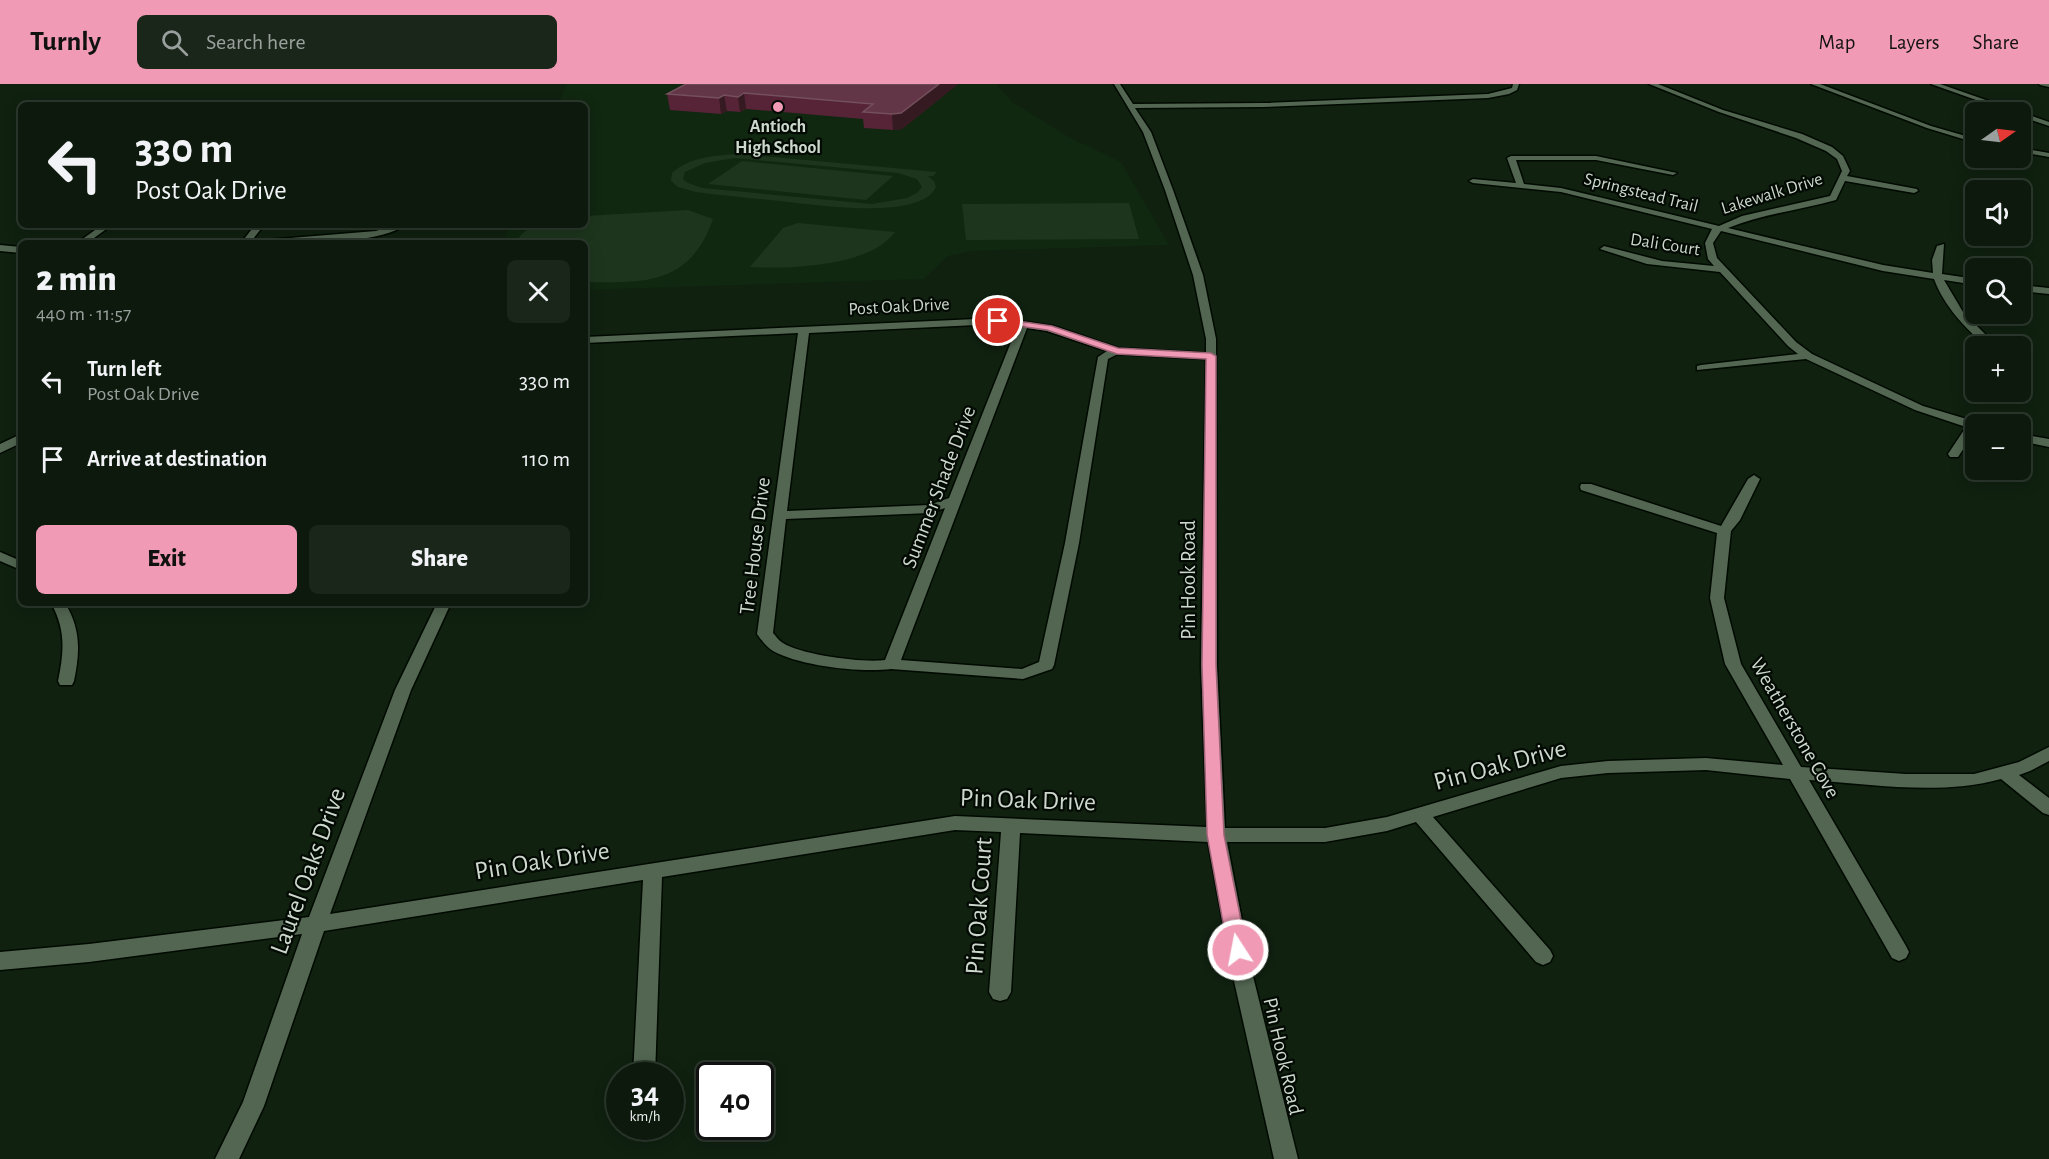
<!DOCTYPE html>
<meta charset="utf-8">
<style>
body{margin:0;font-family:"Alegreya Sans",sans-serif;background:#1a261a;color:#f1f3f6;height:100vh;display:flex;flex-direction:column;font-size:22px;white-space:nowrap}
*{box-sizing:border-box;margin:0}
p{font-size:20px;color:#9aa09d}
.icon{flex:none;width:33px;height:33px;fill:none;stroke:currentColor;stroke-width:2;stroke-linecap:round;stroke-linejoin:round}
.map{position:relative;flex:1;overflow:hidden}
.drawer{position:absolute;left:18px;top:156px;width:570px;height:366px;display:flex;flex-direction:column;background:#0c190c;border-radius:9px;box-shadow:0 3px 15px #0003,0 0 0 2px #2c382d}
.drawer>*{flex:none}
.guide{position:absolute;left:18px;top:18px;width:570px;height:126px;border-radius:9px;box-shadow:0 3px 15px #0003,0 0 0 2px #2c382d;background:#0c190c;color:#f1f3f6;overflow:hidden}
.needle{width:39px;rotate:76deg}
.fabs{position:absolute;left:1965px;top:18px;display:grid;gap:12px}
.fabs a{display:grid;place-items:center;width:66px;height:66px;border-radius:9px;background:#0c190c;box-shadow:0 3px 15px #0003,0 0 0 2px #2c382d;font-size:30px}
.speed{position:absolute;left:606px;top:978px;display:flex;gap:12px;font-size:30px;font-weight:700;text-align:center}
.speed>*{display:grid;place-content:center;width:78px;height:78px;border-radius:50%;background:#0c190c;box-shadow:0 3px 15px #0003,0 0 0 2px #2c382d;line-height:1}
.speed small{font-size:15px;font-weight:400}
.speed .limit{border:3px solid #111;border-radius:9px;background:#fff;color:#111}
.pin{position:absolute;display:grid;place-items:center;width:51px;height:51px;color:#fff;margin:-26px;border:3px solid #fff;border-radius:50%;box-shadow:0 2px 6px #0007}
.me{position:absolute;width:66px;margin:-33px;rotate:349deg;stroke-linejoin:round;filter:drop-shadow(0 0 4px #0008)}
.turn{display:flex;align-items:center;gap:21px;height:126px;padding:0 18px;font-size:27px}
.turn .icon{width:78px;height:78px;stroke-width:2.5}
.turn b{display:block;font-size:42px;line-height:51px}
.round{display:grid;place-items:center;flex:none;width:63px;height:63px;border-radius:9px;background:#1a261a}
.summary{display:flex;align-items:center;justify-content:space-between;height:102px;padding:0 18px}
h1{font-size:36px;font-weight:800;line-height:45px}
.cta{display:flex;gap:12px;margin-top:auto;padding:12px 18px}
.cta a{flex:1;height:69px;border-radius:9px;background:#f09ab6;color:#111;font-size:24px;font-weight:800;line-height:69px;text-align:center}
.cta a+a{background:#1a261a;color:#f1f3f6}
ul{padding:0;list-style:none}
li{display:flex;align-items:center;gap:18px;height:78px;padding:0 18px}
li div{flex:1}
li b{display:block;font-size:22px}
li em{font-style:normal}
header{display:flex;align-items:center;gap:36px;box-sizing:border-box;height:84px;padding:0 30px;background:#f09ab6;color:#111}
header strong{font-size:28px}
nav{display:flex;gap:33px;margin-inline-start:auto;font-size:21px}
.search{width:420px;height:54px;background:#1a261a;display:flex;align-items:center;gap:15px;box-sizing:border-box;padding:0 21px;border-radius:9px;color:#9aa09d;font-size:22px}
.map>svg:first-child{display:block}
.built{fill:#102710}
.green{fill:#1d351d;fill-rule:evenodd}
.lines{fill:none;stroke-linecap:round;stroke-linejoin:round}
.minor-casing{stroke:#000a00;stroke-width:3}
.minor{fill:#526651;fill-rule:evenodd}
.wall{fill:#562337}
.shaded-wall{fill:#351a21}
.building{fill:#633647;stroke:#73505c;stroke-width:1.5}
.route{fill:#f09ab6;stroke:#9c6476;stroke-width:1.5}
.poi-dot{fill:#f09ab6;stroke:#030903;stroke-width:2}
.labels{text-anchor:middle;dominant-baseline:central;stroke-width:4.5;stroke-linejoin:round;paint-order:stroke}
.far-poi-label{font-size:18px;font-weight:bold;fill:#cdd8cc;stroke:#030903}
.far-street-label{font-size:18px;fill:#cdd8cc;stroke:#030903}
.street-label{font-size:21px;fill:#cdd8cc;stroke:#030903}
.near-street-label{font-size:26px;fill:#cdd8cc;stroke:#030903}
</style>
<header>
<strong>Turnly</strong>
<div class="search"><svg class="icon" aria-label="search" viewBox="0 0 24 24"><circle cx="10" cy="10" r="6"/><path d="M15 15l6 6"/></svg>Search here</div>
<nav><a>Map</a><a>Layers</a><a>Share</a></nav>
</header>
<div class="map">
<svg width="2049" height="1075" viewBox="0 0 2049 1075">
<rect width="100%" height="100%" fill="#102110"/>
<!-- built -->
<path class="built" d="M 566,0 L 996,0 L 1012,18 L 1069,53 L 1121,78 L 1169,161 L 973,167 L 948,172 L 924,195 L 585,206 L 585,159 L 503,159 L 510,141 L 585,141 L 585,21 L 558,21 Z"/>
<!-- green -->
<path class="green" d="M 739,70 L 937,88 L 933,92 L 928,92 L 934,97 L 936,103 C 920,138 811,120 779,117 C 751,114 723,112 696,108 L 678,103 L 671,97 L 672,89 C 689,73 716,71 739,70 ZM 735,74 L 898,89 L 917,95 L 922,103 L 917,109 L 907,114 L 872,120 L 702,104 L 688,99 L 683,95 L 685,88 L 705,79 Z
M 742,77 L 893,92 L 866,116 L 708,100 Z
M 1129,119 L 1139,155 L 966,156 L 962,120 Z
M 688,126 L 713,135 C 690,201 645,199 585,198 L 585,159 L 516,159 C 528,133 561,141 585,141 L 585,132 Z
M 798,139 L 895,148 C 870,183 789,185 750,183 L 783,144 Z"/>
<g class="lines">
<defs>
<path id="minor" d="M 1114,0 L 1120,0 L 1133,20 L 1263,19 L 1488,10 L 1512,4 L 1513,0 L 1519,0 L 1517,6 L 1509,10 L 1488,14 L 1263,23 L 1135,24 L 1151,48 L 1173,106 L 1203,191 L 1216,255 L 1217,581 L 1225,744 L 1325,744 L 1387,733 L 1561,682 L 1608,677 L 1706,674 L 1783,681 L 1725,580 L 1710,514 L 1717,449 L 1581,406 L 1580,403 L 1581,400 L 1591,400 L 1721,442 L 1748,395 L 1754,391 L 1760,395 L 1740,436 L 1731,447 L 1724,514 L 1741,580 L 1801,683 L 1906,690 L 1974,690 L 2019,678 L 2049,663 L 2049,677 L 2030,687 L 2019,691 L 2049,714 L 2049,731 L 2043,729 L 2001,695 C 1940,712 1871,700 1809,696 L 1906,862 L 1909,868 L 1906,874 L 1899,877 L 1892,874 L 1790,695 L 1706,686 L 1608,689 L 1561,694 L 1433,733 L 1550,866 L 1553,872 L 1550,878 L 1543,881 L 1536,878 L 1416,738 L 1387,747 L 1325,758 L 1227,758 L 1252,888 L 1298,1075 L 1274,1075 L 1232,888 L 1208,758 L 1020,749 L 1011,908 L 1007,915 L 1000,917 L 993,915 L 989,908 L 1001,748 L 955,746 L 662,793 L 655,992 L 633,992 L 643,796 L 324,847 L 264,1022 L 239,1075 L 215,1075 L 243,1018 L 302,850 L 89,878 L 0,886 L 0,868 L 89,860 L 309,833 L 395,606 L 437,519 L 451,519 L 411,606 L 330,830 L 955,732 L 1207,743 L 1201,581 L 1206,275 L 1118,270 L 1108,275 L 1079,459 L 1054,581 L 1052,585 L 1023,595 L 891,585 C 861,589 800,582 773,567 C 767,563 761,556 757,550 L 798,249 L 585,259 L 585,253 L 998,234 L 1053,242 L 1118,264 L 1206,269 L 1206,255 L 1193,191 L 1165,106 L 1143,48 ZM 998,240 L 1017,243 L 949,414 L 929,421 L 787,427 L 809,249 ZM 1027,244 L 1047,247 L 1107,267 L 1098,273 L 1065,459 L 1039,578 L 1022,585 L 901,576 ZM 945,424 L 885,576 C 863,579 802,571 783,559 C 779,557 776,552 773,549 L 786,435 L 930,429 Z
M 1649,0 L 1658,0 L 1723,26 L 1802,50 L 1832,63 L 1843,72 L 1850,87 L 1847,92 L 1917,105 L 1918,107 L 1914,109 L 1845,97 L 1836,116 C 1800,126 1763,130 1728,144 L 1883,181 L 1933,189 L 1932,176 L 1937,162 L 1944,160 L 1942,190 L 1976,195 L 1976,201 L 1944,196 L 1963,228 L 1997,262 L 1986,262 C 1965,244 1944,222 1934,195 L 1883,187 L 1721,147 L 1713,159 L 1717,174 L 1796,258 L 1812,270 L 1923,322 L 1980,339 L 1976,340 L 1976,346 L 1958,373 L 1950,373 L 1948,370 L 1966,343 L 1915,326 L 1806,275 L 1697,286 L 1697,282 L 1701,281 L 1798,270 L 1788,262 L 1720,188 L 1647,180 L 1600,165 L 1604,162 L 1662,177 L 1714,182 L 1708,175 L 1705,159 L 1712,145 L 1561,108 L 1473,99 L 1469,97 L 1473,95 L 1516,99 L 1507,74 L 1511,72 L 1596,72 L 1677,89 L 1673,91 L 1596,76 L 1516,76 L 1524,100 L 1561,104 L 1719,142 L 1742,132 L 1830,112 L 1842,87 L 1837,75 L 1826,67 L 1796,54 L 1719,28 Z
M 1811,0 L 1820,0 L 1931,42 L 1976,55 L 1976,59 L 1927,44 Z
M 1931,0 L 1940,0 L 2049,38 L 2049,42 L 2020,32 L 2020,28 L 2010,28 Z
M 2039,0 L 2049,0 L 2049,3 L 2040,1 Z
M 2020,64 L 2049,69 L 2049,73 L 2020,68 Z
M 102,141 L 112,141 L 87,159 L 77,159 Z
M 255,141 L 264,141 L 250,159 L 241,159 Z
M 393,141 L 405,141 C 379,161 296,159 262,159 L 266,156 L 376,147 Z
M 0,161 L 21,163 L 21,169 L 0,167 Z
M 2020,201 L 2049,204 L 2049,210 L 2020,207 Z
M 21,350 L 21,359 L 0,369 L 0,360 Z
M 2020,350 L 2049,355 L 2049,363 L 2020,357 Z
M 0,468 L 21,477 L 21,486 L 0,477 Z
M 51,519 L 65,519 C 81,545 80,568 74,597 L 72,601 L 60,601 L 58,597 C 64,568 66,546 51,519 Z"/>
</defs>
<!-- minor casing -->
<use href="#minor" class="minor-casing"/>
<!-- minor -->
<use href="#minor" class="minor"/>
</g>
<!-- wall -->
<path class="wall" d="M 686,0 L 958,0 L 902,45 L 893,46 L 864,44 L 863,35 L 746,25 L 740,28 L 727,27 L 721,30 L 670,26 L 667,10 Z"/>
<!-- shaded-wall -->
<path class="shaded-wall" d="M 939,0 L 958,0 L 902,45 L 893,46 L 892,30 Z
M 744,9 L 746,25 L 740,28 L 738,13 Z
M 724,11 L 727,27 L 721,30 L 719,14 Z"/>
<!-- building -->
<path class="building" d="M 686,0 L 939,0 L 901,29 L 892,30 L 863,28 L 873,20 L 744,9 L 738,13 L 724,11 L 719,14 L 667,10 Z"/>
<!-- route -->
<path class="route" d="M 998,234 L 1052,242 L 1118,264 L 1211,269 L 1216,272 L 1216,581 L 1224,751 L 1247,866 L 1244,871 L 1238,873 L 1231,871 L 1228,866 L 1207,751 L 1202,581 L 1206,275 L 1117,270 L 1047,246 L 995,239 L 994,237 Z"/>
<!-- markers -->
<circle class="poi-dot" cx="778" cy="23" r="6"/>
<g class="labels">
<!-- far-poi labels -->
<g class="far-poi-label">
<text x="778" y="43">Antioch<tspan x="778" dy="21">High School</tspan></text>
</g>
<!-- far-street labels -->
<g class="far-street-label">
<text transform="translate(1641 109) rotate(14)">Springstead Trail</text>
<text transform="translate(1772 110) rotate(-17)">Lakewalk Drive</text>
<text transform="translate(1665 161) rotate(9)">Dali Court</text>
<text transform="translate(899 223) rotate(-3)">Post Oak Drive</text>
</g>
<!-- street labels -->
<g class="street-label">
<text transform="translate(939 403) rotate(-69)">Summer Shade Drive</text>
<text transform="translate(755 462) rotate(-83)">Tree House Drive</text>
<text transform="translate(1188 496) rotate(-90)">Pin Hook Road</text>
<text transform="translate(1795 644) rotate(60)">Weatherstone Cove</text>
<text transform="translate(1283 972) rotate(77)">Pin Hook Road</text>
</g>
<!-- near-street labels -->
<g class="near-street-label">
<text transform="translate(1500 681) rotate(-15)">Pin Oak Drive</text>
<text transform="translate(1028 716) rotate(2)">Pin Oak Drive</text>
<text transform="translate(542 777) rotate(-9)">Pin Oak Drive</text>
<text transform="translate(308 787) rotate(-70)">Laurel Oaks Drive</text>
<text transform="translate(979 822) rotate(-86)">Pin Oak Court</text>
</g>
</g>
</svg>
<div class="fabs">
<a><svg class="needle" viewBox="-14 -14 28 28"><path d="M0-13l5 13h-10z" fill="#e53935"/><path d="M0 13l5-13h-10z" fill="#9aa09d"/></svg></a>
<a><svg class="icon" aria-label="sound" viewBox="0 0 24 24"><path d="M4 9h4l5-4v14l-5-4H4zM17 9q2 3 0 6"/></svg></a>
<a><svg class="icon" aria-label="search" viewBox="0 0 24 24"><circle cx="10" cy="10" r="6"/><path d="M15 15l6 6"/></svg></a>
<a>+</a>
<a>−</a>
</div>
<div class="speed"><div>34<small>km/h</small></div><div class="limit">40</div></div>
<div class="pin" style="left:998px;top:237px;background:#d93025"><svg class="icon" aria-label="arrive" viewBox="0 0 24 24"><path d="M6 21V4h12l-3 4 3 4H6"/></svg></div>
<svg class="me" style="left:1238px;top:866px" viewBox="-20 -20 40 40"><circle r="17" fill="#f09ab6" stroke="#fff" stroke-width="3"/><path d="M0-11L8 9 0 5-8 9z" fill="#fff"/></svg>
<div class="guide">
<div class="turn"><svg class="icon" aria-label="left" viewBox="0 0 24 24"><path d="M17 20v-9H6M10 6l-5 5 5 5"/></svg><div><b>330 m</b>Post Oak Drive</div></div>
</div>
<section class="drawer">
<div class="summary"><div><h1>2 min</h1><p>440 m · 11:57</p></div><a class="round"><svg class="icon" aria-label="close" viewBox="0 0 24 24"><path d="M6 6l12 12M18 6L6 18"/></svg></a></div>
<ul>
<li><svg class="icon" aria-label="left" viewBox="0 0 24 24"><path d="M17 20v-9H6M10 6l-5 5 5 5"/></svg><div><b>Turn left</b><p>Post Oak Drive</p></div><em>330 m</em></li>
<li><svg class="icon" aria-label="arrive" viewBox="0 0 24 24"><path d="M6 21V4h12l-3 4 3 4H6"/></svg><div><b>Arrive at destination</b></div><em>110 m</em></li>
</ul>
<div class="cta"><a>Exit</a><a>Share</a></div>
</section>
</div>
